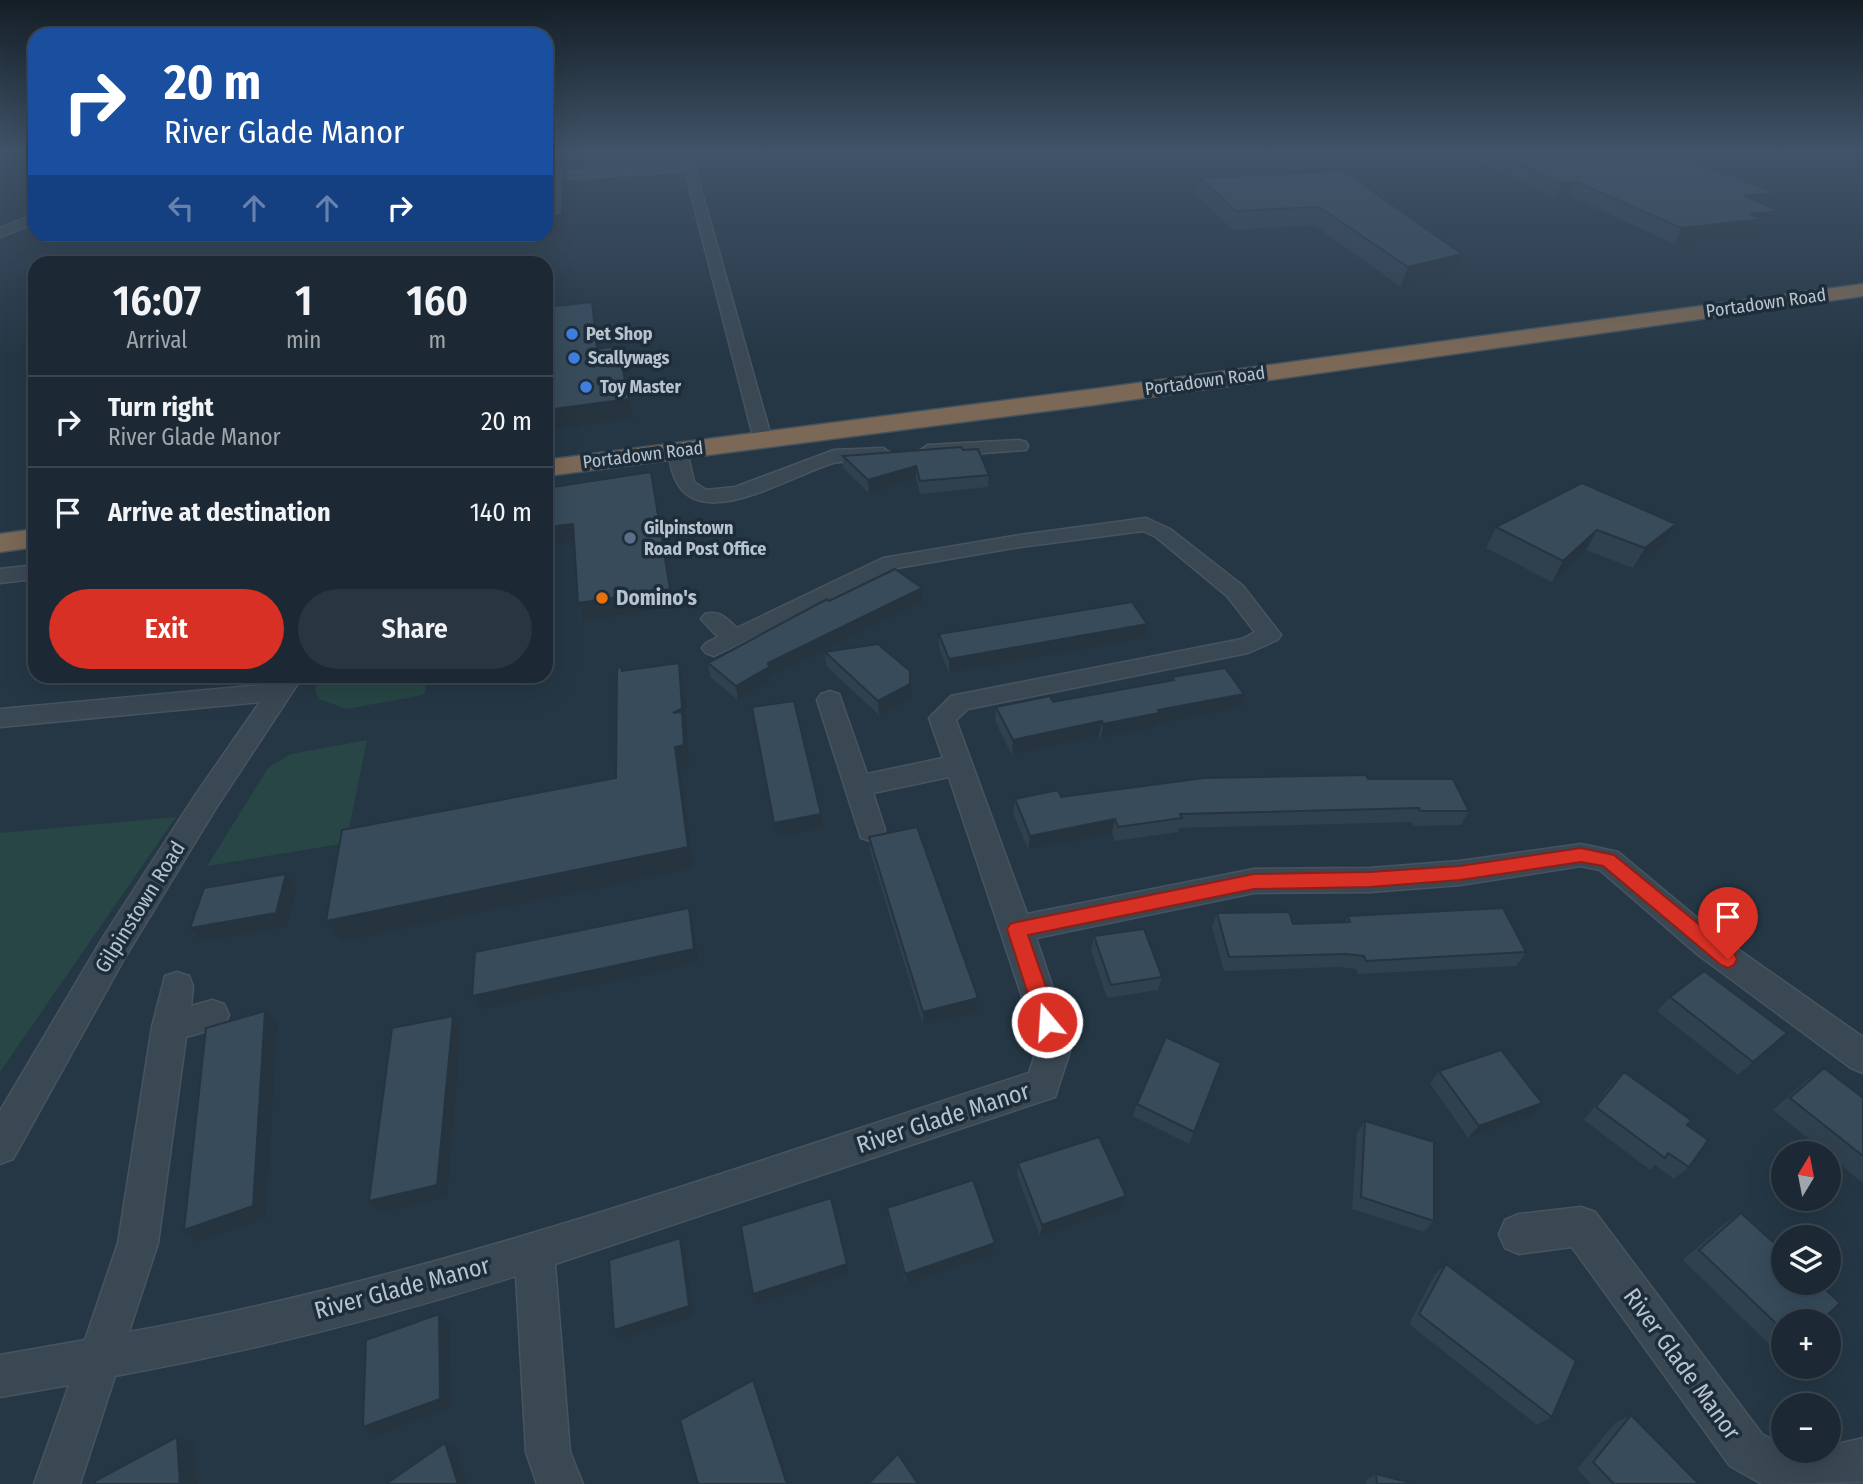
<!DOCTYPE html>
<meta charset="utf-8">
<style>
body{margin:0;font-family:"Fira Sans Condensed",sans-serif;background:#293540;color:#f1f3f6;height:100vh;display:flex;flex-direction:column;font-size:26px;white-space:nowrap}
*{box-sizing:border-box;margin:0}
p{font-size:23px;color:#a0a6ac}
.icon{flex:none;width:38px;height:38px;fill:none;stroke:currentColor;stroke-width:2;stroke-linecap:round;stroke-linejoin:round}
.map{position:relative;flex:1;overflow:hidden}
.panel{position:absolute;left:28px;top:256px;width:525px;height:427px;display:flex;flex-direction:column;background:#1c2934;border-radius:21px;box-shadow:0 7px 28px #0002,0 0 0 2px #3a454f}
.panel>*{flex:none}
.banner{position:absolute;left:28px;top:28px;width:525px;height:214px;border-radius:21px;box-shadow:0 7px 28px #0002,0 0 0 2px #3a454f;background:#1a4fa0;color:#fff;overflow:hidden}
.needle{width:46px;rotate:10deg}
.fabs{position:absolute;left:1771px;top:1141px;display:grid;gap:14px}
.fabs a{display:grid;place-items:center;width:70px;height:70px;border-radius:50%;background:#1c2934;box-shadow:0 7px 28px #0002,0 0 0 2px #3a454f;font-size:35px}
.pin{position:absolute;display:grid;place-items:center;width:60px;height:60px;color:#fff;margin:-72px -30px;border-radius:50% 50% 50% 0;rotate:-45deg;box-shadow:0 0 7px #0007}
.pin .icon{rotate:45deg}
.me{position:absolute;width:77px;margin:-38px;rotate:342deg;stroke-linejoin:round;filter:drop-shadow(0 0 5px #0008)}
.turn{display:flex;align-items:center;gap:24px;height:147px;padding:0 21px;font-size:32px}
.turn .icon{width:91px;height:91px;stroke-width:2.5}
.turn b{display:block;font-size:49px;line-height:60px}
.lanes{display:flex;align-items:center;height:66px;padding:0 21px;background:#0003;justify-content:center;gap:35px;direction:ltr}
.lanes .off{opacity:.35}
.eta{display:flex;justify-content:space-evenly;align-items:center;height:119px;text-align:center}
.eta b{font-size:42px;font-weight:600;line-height:49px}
.button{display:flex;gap:14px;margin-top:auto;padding:14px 21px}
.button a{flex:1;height:80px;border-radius:42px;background:#d93025;color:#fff;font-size:28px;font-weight:600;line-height:80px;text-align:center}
.button a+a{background:#293540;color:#f1f3f6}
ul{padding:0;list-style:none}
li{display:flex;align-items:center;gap:21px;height:91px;padding:0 21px;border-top:2px solid #3a454f}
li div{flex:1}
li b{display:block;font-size:26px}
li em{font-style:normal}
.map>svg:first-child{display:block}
.green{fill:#274645}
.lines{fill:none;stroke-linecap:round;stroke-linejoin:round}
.street-casing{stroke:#475460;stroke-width:3}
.highway-casing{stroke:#44535e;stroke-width:3}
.street{fill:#3a4854;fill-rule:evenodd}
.highway{fill:#7b6856;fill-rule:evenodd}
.wall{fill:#2f404e}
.shaded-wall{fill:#263440}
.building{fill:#374b5b;stroke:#263440;stroke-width:2}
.route{fill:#d93025;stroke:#8d1f18;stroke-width:2}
.shop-dot{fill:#3f7fe0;stroke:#1e2d3a;stroke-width:2.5}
.service-dot{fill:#5c6f8a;stroke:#1e2d3a;stroke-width:2.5}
.food-dot{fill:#e8710a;stroke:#1e2d3a;stroke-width:2.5}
.labels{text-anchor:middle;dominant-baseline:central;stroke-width:7;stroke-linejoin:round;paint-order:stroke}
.far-street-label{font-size:18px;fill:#b7c3ce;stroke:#1e2d3a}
.far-poi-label{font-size:18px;font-weight:bold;fill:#b7c3ce;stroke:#1e2d3a;text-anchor:start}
.poi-label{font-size:21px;font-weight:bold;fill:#b7c3ce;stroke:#1e2d3a;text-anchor:start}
.street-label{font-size:21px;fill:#b7c3ce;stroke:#1e2d3a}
.near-street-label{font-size:24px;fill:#b7c3ce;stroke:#1e2d3a}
</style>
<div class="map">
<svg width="1863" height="1484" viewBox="0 0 1863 1484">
<rect width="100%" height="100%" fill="#253745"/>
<!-- green -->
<path class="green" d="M 323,676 L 427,676 L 425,693 L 418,696 L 346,709 L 319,699 L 315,689 Z
M 367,740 L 346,843 L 207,866 L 268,768 L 291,754 Z
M 176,817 L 0,1072 L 0,833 Z"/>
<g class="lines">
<defs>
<path id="street" d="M 680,150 L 690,150 L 772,440 L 770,444 L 756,444 L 754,440 L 685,171 L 546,180 L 546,174 L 683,164 Z
M 35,214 L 35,223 L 0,237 L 0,228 Z
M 1019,440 L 1026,442 L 1028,446 L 1026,450 L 928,457 L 919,451 L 928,445 Z
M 678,445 L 687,451 L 694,482 L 706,490 L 735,487 L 834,450 L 883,448 L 892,454 C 883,465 846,458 830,464 C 779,481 675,548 669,451 Z
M 1146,518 L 1170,529 L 1243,586 L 1281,635 L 1277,640 L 1248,653 L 968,709 L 956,720 L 1027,914 L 1254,869 L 1370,868 L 1460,861 L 1581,844 L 1618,852 L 1719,936 L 1863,1037 L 1863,1073 L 1851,1068 L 1697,954 L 1600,870 L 1581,866 L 1460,885 L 1370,892 L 1254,893 L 1036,938 L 1072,1045 L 1055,1097 L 555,1264 L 570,1452 L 583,1484 L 537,1484 L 526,1452 L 516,1276 C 383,1318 252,1351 115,1376 L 80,1484 L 34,1484 L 69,1385 L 0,1397 L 0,1355 L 85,1340 L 118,1243 L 152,1027 L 165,976 L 177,972 L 189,976 L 193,986 L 191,1006 L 212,1000 L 224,1004 L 229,1015 L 224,1026 L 186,1037 L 158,1243 L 129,1332 C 437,1277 733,1168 1029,1073 L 1038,1045 L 949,777 L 873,793 L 885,830 L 881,838 L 871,841 L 861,838 L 817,700 L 821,694 L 830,691 L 839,694 L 867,774 L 943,758 L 929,718 L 951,696 L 1242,639 L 1255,632 L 1227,596 L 1156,537 L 1143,531 L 1020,547 L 897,568 L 714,656 L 706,653 L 702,648 L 706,643 L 718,637 L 701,619 L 705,614 C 720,610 726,618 737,628 L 883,558 L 1020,535 Z
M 35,565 L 35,579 L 0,583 L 0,569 Z
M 279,676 L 303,676 L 216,808 L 124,959 L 13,1159 L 0,1164 L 0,1111 L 102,939 L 196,794 L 260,702 L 0,727 L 0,709 L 273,684 Z
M 1581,1207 L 1595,1212 L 1762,1434 L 1783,1446 L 1783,1451 L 1797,1454 L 1829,1451 L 1829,1446 L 1863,1438 L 1863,1482 L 1762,1484 L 1730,1466 L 1572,1247 L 1519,1254 L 1505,1248 L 1499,1234 L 1505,1220 L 1519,1214 Z"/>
<path id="highway" d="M 1863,284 L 1863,296 L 1094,405 L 546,476 L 546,460 L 1094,389 Z
M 35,529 L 35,547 L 0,552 L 0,534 Z"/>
</defs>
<!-- street casing -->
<use href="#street" class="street-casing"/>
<!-- highway casing -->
<use href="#highway" class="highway-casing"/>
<!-- street -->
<use href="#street" class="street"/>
<!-- highway -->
<use href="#highway" class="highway"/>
</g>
<!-- wall -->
<path class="wall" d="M 1455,150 L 1555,150 L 1571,156 L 1777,193 L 1770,207 L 1780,211 L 1772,226 L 1759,227 L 1754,235 L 1674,244 L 1571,196 L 1555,198 Z
M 1344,171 L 1462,254 L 1455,273 L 1401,287 L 1314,225 L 1233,230 L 1197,195 L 1200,178 Z
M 963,450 L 989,475 L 988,487 L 920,494 L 916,478 L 869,493 L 843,468 L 843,456 Z
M 1582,483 L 1663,544 L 1633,568 L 1586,550 L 1552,582 L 1486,548 L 1496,527 Z
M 922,602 L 770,677 L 771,681 L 738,700 L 710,677 L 708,663 Z
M 1147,624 L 1144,638 L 949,673 L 939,648 L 939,634 Z
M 825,652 L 911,698 L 879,715 L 826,666 Z
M 1172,677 L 1240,708 L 1157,724 L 1156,727 L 1101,738 L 1099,736 L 1012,755 L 995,721 L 996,707 L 1053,702 L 1171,680 Z
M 1368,779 L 1469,811 L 1461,825 L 1413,826 L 1412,822 L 1179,828 L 1178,832 L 1115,841 L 1112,833 L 1028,850 L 1013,813 L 1015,799 L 1061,797 Z
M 869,837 L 978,998 L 977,1012 L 923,1025 L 870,851 Z
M 1217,913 L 1293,924 L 1345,922 L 1348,916 L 1526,952 L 1516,966 L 1358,974 L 1356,969 L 1339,967 L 1224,971 L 1212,927 Z
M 1094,936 L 1162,977 L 1158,990 L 1107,998 L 1091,950 Z
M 1670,997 L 1787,1033 L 1738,1075 L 1657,1011 Z
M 1221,1063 L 1189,1144 L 1133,1116 L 1137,1104 Z
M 1824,1068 L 1863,1098 L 1863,1183 L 1829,1155 L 1829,1153 L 1826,1153 L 1773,1110 L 1807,1080 Z
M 1439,1071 L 1530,1116 L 1468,1138 L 1430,1083 Z
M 1624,1072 L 1687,1125 L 1689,1167 L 1674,1179 L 1655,1165 L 1650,1170 L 1584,1120 L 1611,1085 Z
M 1365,1121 L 1434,1221 L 1424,1232 L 1352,1209 L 1357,1133 Z
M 1018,1163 L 1126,1196 L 1122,1208 L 1040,1236 L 1017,1175 Z
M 887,1208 L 995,1243 L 993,1254 L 906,1284 L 888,1219 Z
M 1741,1213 L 1783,1321 L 1783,1351 L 1778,1353 L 1683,1260 L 1724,1224 Z
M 1446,1264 L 1552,1417 L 1537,1425 L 1409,1324 L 1435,1274 Z
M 1631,1415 L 1699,1484 L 1591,1484 L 1577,1469 L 1615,1423 Z
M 1376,1474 L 1415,1484 L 1366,1484 L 1366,1480 Z"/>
<!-- shaded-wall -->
<path class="shaded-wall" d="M 565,150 L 615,150 L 616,153 L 569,156 L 568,170 L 565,170 L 568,181 L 567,234 L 489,240 L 487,234 L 546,234 L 546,154 Z
M 1577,182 L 1571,196 L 1555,198 L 1561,183 Z
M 1777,193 L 1769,208 L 1744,196 Z
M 1780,211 L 1772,226 L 1759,227 L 1754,235 L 1674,244 L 1681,228 L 1749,214 Z
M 1462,254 L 1455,273 L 1401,287 L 1408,267 Z
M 592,302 L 596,320 L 602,367 L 597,349 Z
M 618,346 L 633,418 L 551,429 L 546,410 Z
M 916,466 L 916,478 L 869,493 L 868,480 Z
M 651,472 L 674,607 L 584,621 L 578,603 Z
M 573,524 L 578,542 L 546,546 L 546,527 Z
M 1676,524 L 1663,544 L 1633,568 L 1645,548 Z
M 1597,530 L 1586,550 L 1552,582 L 1563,561 Z
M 922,588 L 922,602 L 770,677 L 771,681 L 738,700 L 736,686 L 768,663 Z
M 1147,624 L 1144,638 L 949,673 L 949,659 Z
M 679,663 L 684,684 L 689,767 L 680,768 L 694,868 L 341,941 L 326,921 L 688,847 L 675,747 L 673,713 Z
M 910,671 L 911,698 L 879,715 L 878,701 Z
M 1244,694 L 1240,708 L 1157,724 L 1156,727 L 1101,738 L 1103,724 L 1158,710 Z
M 1102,721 L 1099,736 L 1012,755 L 1013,740 Z
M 821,814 L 823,828 L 777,837 L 774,823 Z
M 1115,819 L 1112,833 L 1028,850 L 1030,836 Z
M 286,874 L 296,888 L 287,927 L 203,941 L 190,928 Z
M 689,908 L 693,922 L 698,963 L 480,1009 L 472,996 Z
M 978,998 L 977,1012 L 923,1025 L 923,1012 Z
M 265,1011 L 277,1024 L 266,1218 L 199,1241 L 184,1230 Z
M 453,1016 L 461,1029 L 447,1197 L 380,1212 L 369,1201 Z
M 1542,1103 L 1530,1116 L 1468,1138 L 1479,1126 Z
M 1126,1196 L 1122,1208 L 1040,1236 L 1042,1225 Z
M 680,1238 L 685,1249 L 694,1315 L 621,1339 L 614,1330 Z
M 995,1243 L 993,1254 L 906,1284 L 905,1274 Z
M 847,1264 L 848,1274 L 757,1304 L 753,1294 Z
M 439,1314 L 450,1324 L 451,1407 L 376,1435 L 363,1427 Z
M 753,1380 L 757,1389 L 788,1484 L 787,1484 Z
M 177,1437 L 195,1444 L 197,1484 L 180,1484 Z
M 445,1443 L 457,1450 L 467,1484 L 458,1484 Z"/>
<!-- building -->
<path class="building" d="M 546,150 L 565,150 L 564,153 L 546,154 Z
M 1489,150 L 1555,150 L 1571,156 L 1664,150 L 1777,193 L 1744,196 L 1780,211 L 1749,214 L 1763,219 L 1681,228 L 1577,182 L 1561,183 Z
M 546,164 L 564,164 L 562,215 L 546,216 Z
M 1344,171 L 1462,254 L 1408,267 L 1319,207 L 1236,211 L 1200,178 Z
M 592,302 L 597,349 L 618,346 L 629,399 L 546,410 L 546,307 Z
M 961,447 L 963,450 L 978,449 L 989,475 L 920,481 L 916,466 L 868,480 L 843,456 Z
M 651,472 L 670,589 L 578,603 L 573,524 L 546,527 L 546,488 Z
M 1582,483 L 1676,524 L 1645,548 L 1597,530 L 1563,561 L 1496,527 Z
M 895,569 L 922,588 L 768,663 L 769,667 L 736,686 L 708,663 L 827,599 L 829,601 Z
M 1132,602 L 1147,624 L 949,659 L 939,634 Z
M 878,644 L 910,671 L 910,684 L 878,701 L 825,652 Z
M 679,663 L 682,708 L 673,713 L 682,712 L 684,745 L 675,747 L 688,847 L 326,921 L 342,830 L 616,778 L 617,668 L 621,667 L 622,671 Z
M 1225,668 L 1244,694 L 1158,710 L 1159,713 L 1103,724 L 1102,721 L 1013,740 L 996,707 L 1050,696 L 1053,702 L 1174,680 L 1172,677 Z
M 794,701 L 821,814 L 774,823 L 752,707 Z
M 1366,775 L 1368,779 L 1453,779 L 1469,811 L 1420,811 L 1419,808 L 1180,814 L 1182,818 L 1118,827 L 1115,819 L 1030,836 L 1015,799 L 1058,790 L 1061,797 L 1204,778 Z
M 917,827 L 978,998 L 923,1012 L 869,837 Z
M 286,874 L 276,913 L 190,928 L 204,888 Z
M 689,908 L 694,949 L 472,996 L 475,952 Z
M 1503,908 L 1526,952 L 1366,961 L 1364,956 L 1346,954 L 1229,957 L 1217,913 L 1289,912 L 1293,924 L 1350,922 L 1348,916 Z
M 1144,929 L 1162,977 L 1111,985 L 1094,936 Z
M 1704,971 L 1787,1033 L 1753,1062 L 1670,997 Z
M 265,1011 L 253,1206 L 184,1230 L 206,1028 Z
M 453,1016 L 437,1185 L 369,1201 L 392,1028 Z
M 1166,1037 L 1221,1063 L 1194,1132 L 1137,1104 Z
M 1501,1050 L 1542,1103 L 1479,1126 L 1439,1071 Z
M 1824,1068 L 1863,1098 L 1863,1156 L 1790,1098 Z
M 1624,1072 L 1691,1120 L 1687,1125 L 1708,1140 L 1689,1167 L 1668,1153 L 1665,1158 L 1596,1107 Z
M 1365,1121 L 1434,1142 L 1434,1221 L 1361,1197 Z
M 1099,1137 L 1126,1196 L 1042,1225 L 1018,1163 Z
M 973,1180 L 995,1243 L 905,1274 L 887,1208 Z
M 831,1198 L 847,1264 L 753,1294 L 741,1226 Z
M 1741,1213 L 1783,1251 L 1783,1283 L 1818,1283 L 1840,1303 L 1821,1321 L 1783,1321 L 1783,1330 L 1699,1250 Z
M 680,1238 L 689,1306 L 614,1330 L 609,1260 Z
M 1446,1264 L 1576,1361 L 1552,1417 L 1419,1314 Z
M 439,1314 L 440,1399 L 363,1427 L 366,1340 Z
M 753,1380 L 787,1484 L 698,1484 L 680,1420 Z
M 1631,1415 L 1699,1484 L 1614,1484 L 1593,1462 Z
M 177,1437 L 180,1484 L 95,1484 L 95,1481 Z
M 445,1443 L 458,1484 L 386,1484 Z
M 898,1454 L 918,1484 L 868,1484 Z
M 1376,1474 L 1415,1484 L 1377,1484 Z"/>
<!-- sky -->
<linearGradient id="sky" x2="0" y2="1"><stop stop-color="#141e26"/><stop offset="0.42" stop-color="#405368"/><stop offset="1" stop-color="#405368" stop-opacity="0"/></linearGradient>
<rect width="1863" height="358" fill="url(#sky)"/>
<!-- route -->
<path class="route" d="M 1581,848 L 1614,855 L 1734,953 L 1737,959 L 1734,965 L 1728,968 L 1721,965 L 1603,866 L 1581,862 L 1460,880 L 1370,887 L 1254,889 L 1028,935 L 1058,1022 L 1055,1029 L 1047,1031 L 1040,1029 L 1037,1022 L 1007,929 L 1010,924 L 1017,922 L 1254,874 L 1370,872 L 1460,866 Z"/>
<!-- markers -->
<g class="shop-dot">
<circle cx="572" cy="334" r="7"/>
<circle cx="574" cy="358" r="7"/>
<circle cx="586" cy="387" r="7"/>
</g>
<circle class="service-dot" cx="630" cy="538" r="7"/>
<circle class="food-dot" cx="602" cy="598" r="7"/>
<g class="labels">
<!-- far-street labels -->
<g class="far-street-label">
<text transform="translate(1766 303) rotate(-8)">Portadown Road</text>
<text transform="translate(1205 381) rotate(-8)">Portadown Road</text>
<text transform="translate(643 455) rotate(-7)">Portadown Road</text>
</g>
<!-- far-poi labels -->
<g class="far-poi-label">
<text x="586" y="334">Pet Shop</text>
<text x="588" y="358">Scallywags</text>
<text x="600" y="387">Toy Master</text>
<text x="644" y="528">Gilpinstown<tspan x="644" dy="21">Road Post Office</tspan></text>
</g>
<!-- poi labels -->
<g class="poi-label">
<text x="616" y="598">Domino's</text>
</g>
<!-- street labels -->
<g class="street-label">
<text transform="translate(140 907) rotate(-58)">Gilpinstown Road</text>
</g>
<!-- near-street labels -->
<g class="near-street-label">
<text transform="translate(943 1118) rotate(-18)">River Glade Manor</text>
<text transform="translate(402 1288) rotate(-15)">River Glade Manor</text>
<text transform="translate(1682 1364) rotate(54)">River Glade Manor</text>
</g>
</g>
</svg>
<div class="fabs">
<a><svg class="needle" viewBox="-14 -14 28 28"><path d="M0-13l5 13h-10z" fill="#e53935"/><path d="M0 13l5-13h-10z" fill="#a0a6ac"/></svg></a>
<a><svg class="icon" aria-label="layers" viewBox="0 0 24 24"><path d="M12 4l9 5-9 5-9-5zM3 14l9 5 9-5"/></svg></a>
<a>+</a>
<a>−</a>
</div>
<div class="pin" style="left:1728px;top:959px;background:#d93025"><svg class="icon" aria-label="arrive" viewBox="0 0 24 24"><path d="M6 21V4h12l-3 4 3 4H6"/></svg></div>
<svg class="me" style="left:1047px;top:1022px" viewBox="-20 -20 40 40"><circle r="17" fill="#d93025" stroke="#fff" stroke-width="3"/><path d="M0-11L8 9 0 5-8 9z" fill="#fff"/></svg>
<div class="banner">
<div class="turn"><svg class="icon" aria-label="right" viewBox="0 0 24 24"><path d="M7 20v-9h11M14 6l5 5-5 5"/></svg><div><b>20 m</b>River Glade Manor</div></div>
<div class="lanes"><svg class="icon off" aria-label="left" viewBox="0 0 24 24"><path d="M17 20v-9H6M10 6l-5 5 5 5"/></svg><svg class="icon off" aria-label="ahead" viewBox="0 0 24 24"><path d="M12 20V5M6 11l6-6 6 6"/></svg><svg class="icon off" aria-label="ahead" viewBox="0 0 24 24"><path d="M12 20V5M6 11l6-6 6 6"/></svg><svg class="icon" aria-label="right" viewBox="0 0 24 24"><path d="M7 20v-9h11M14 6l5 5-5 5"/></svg></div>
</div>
<section class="panel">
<div class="eta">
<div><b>16:07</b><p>Arrival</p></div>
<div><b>1</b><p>min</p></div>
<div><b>160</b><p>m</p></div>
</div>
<ul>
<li><svg class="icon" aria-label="right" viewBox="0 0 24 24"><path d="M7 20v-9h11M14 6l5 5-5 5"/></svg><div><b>Turn right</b><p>River Glade Manor</p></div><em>20 m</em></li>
<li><svg class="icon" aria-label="arrive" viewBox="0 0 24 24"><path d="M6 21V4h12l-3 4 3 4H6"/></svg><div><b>Arrive at destination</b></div><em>140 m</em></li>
</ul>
<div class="button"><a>Exit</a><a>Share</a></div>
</section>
</div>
